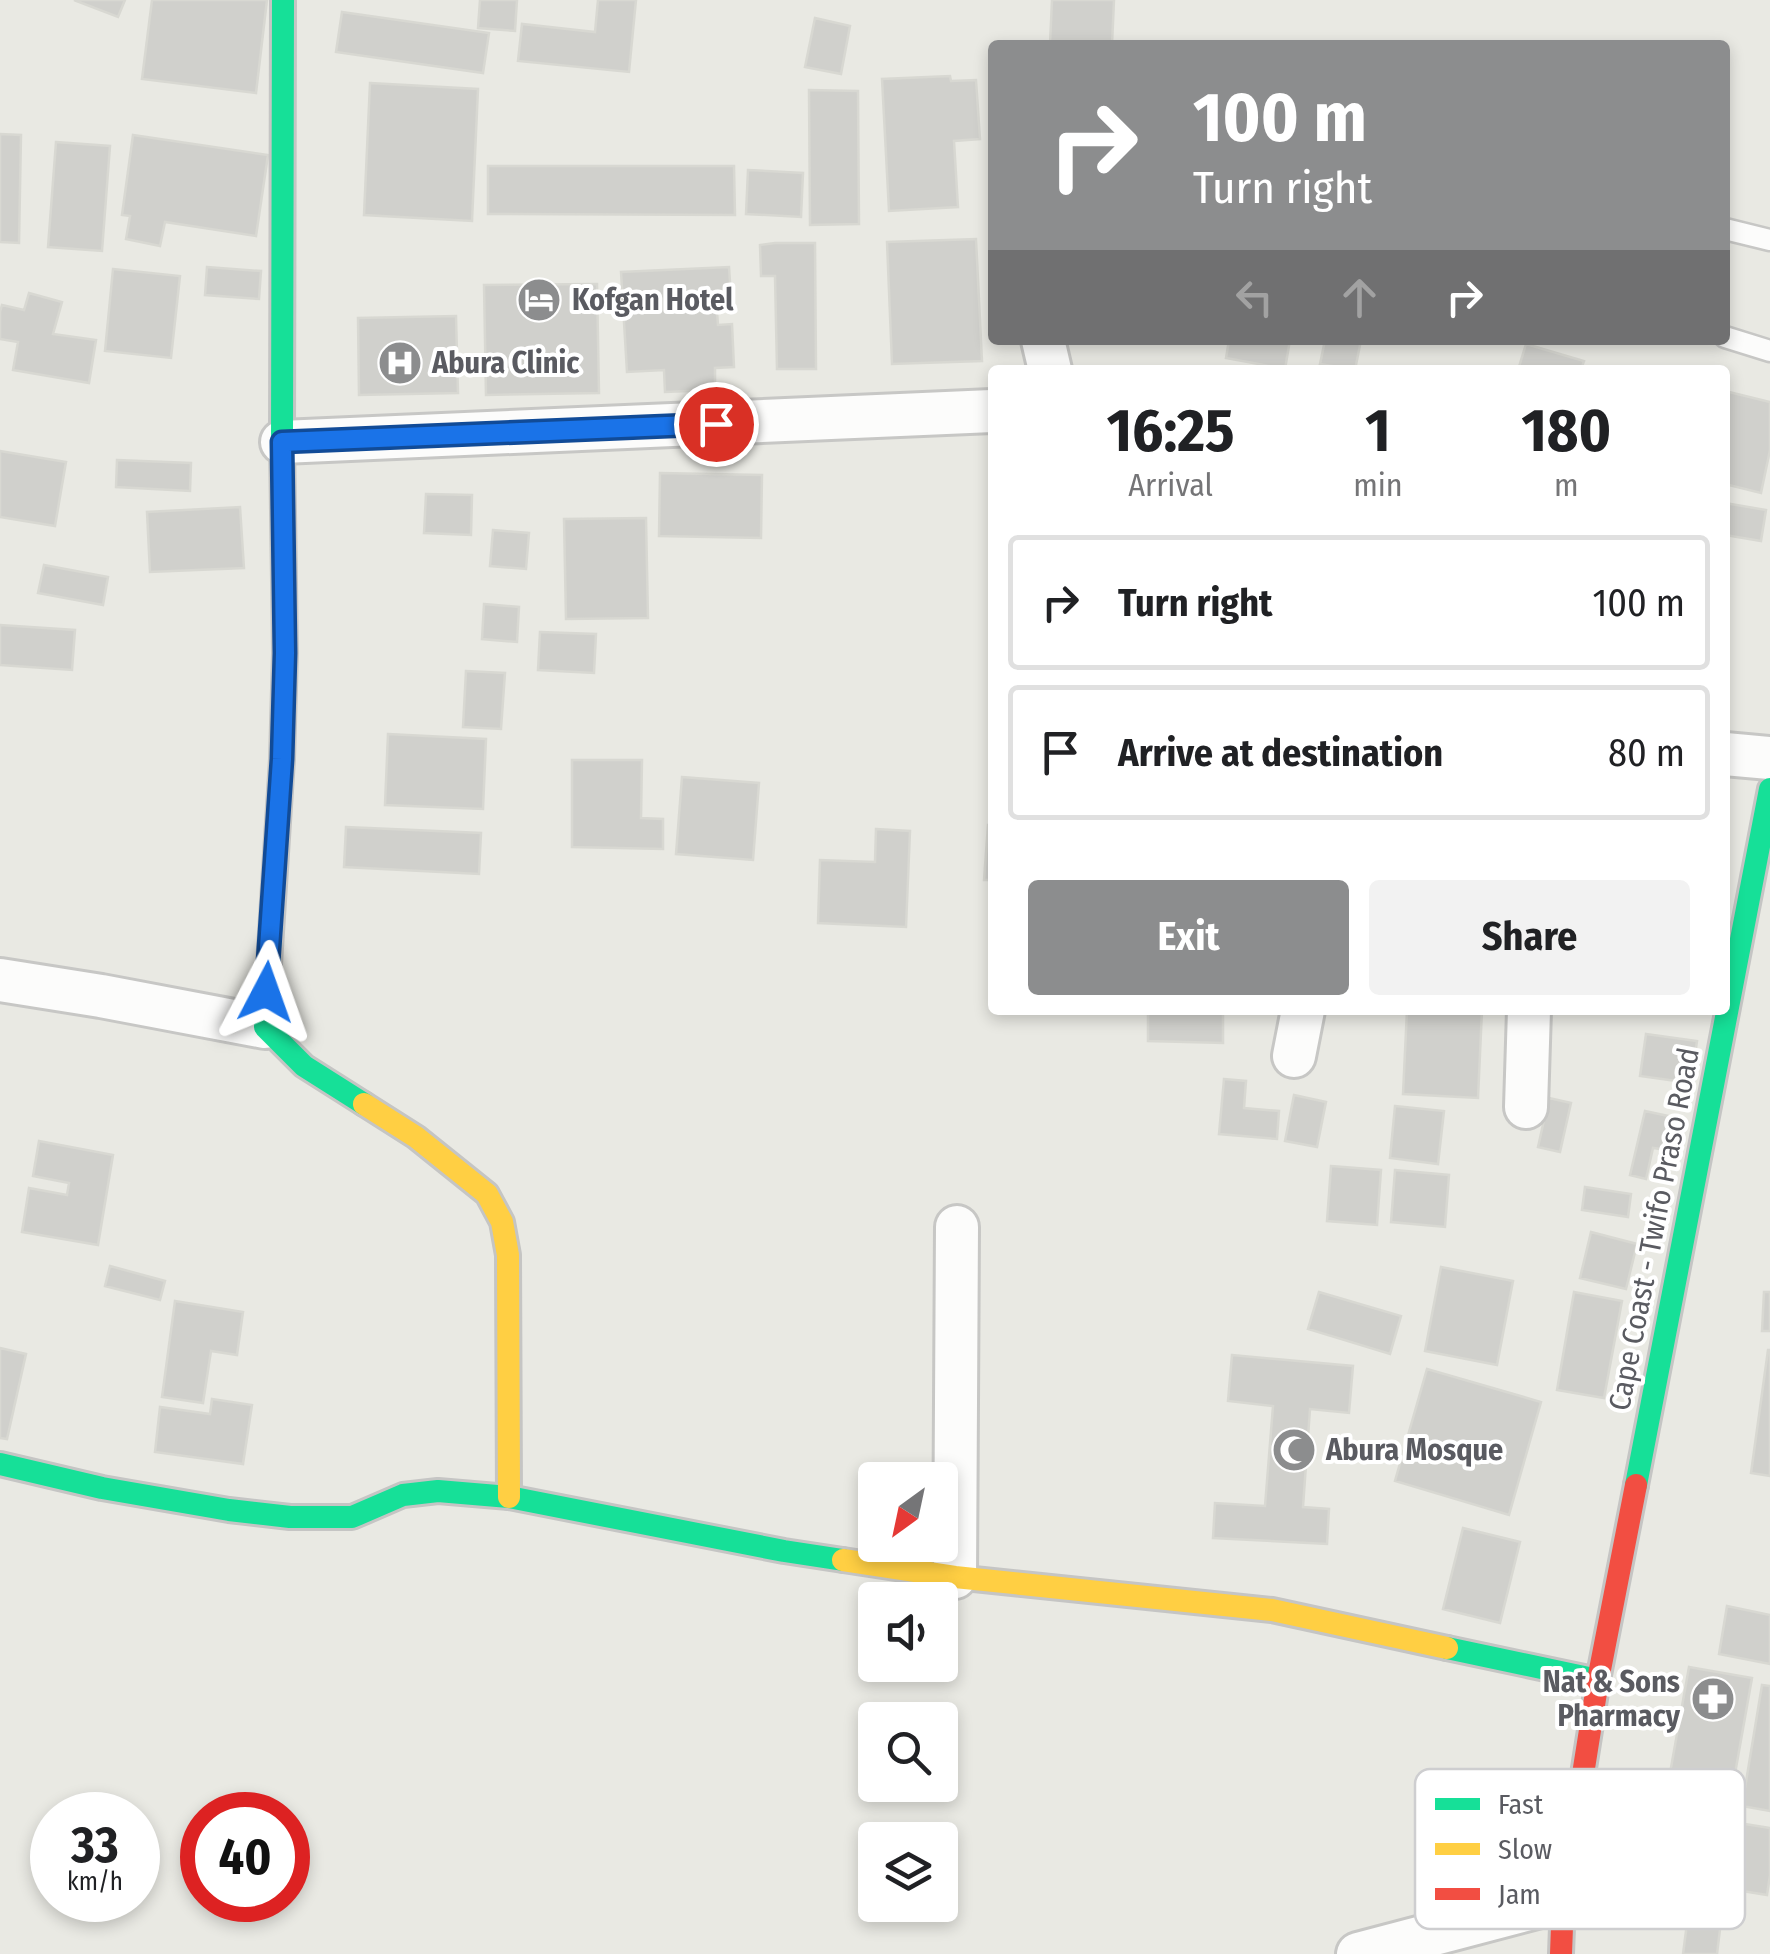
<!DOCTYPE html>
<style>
body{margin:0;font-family:"Fira Sans Condensed",sans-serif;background:#f2f2f2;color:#202124;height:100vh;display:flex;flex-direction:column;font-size:38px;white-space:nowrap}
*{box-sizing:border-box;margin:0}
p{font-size:32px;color:#757577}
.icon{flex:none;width:55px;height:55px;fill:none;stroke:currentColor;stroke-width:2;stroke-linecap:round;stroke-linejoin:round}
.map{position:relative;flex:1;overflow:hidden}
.sheet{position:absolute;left:988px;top:365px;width:742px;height:650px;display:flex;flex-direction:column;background:#fff;border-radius:10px;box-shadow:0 5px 15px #0003}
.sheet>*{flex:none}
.hud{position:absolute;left:988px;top:40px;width:742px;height:305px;border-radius:10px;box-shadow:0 5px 15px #0003;background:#8c8d8e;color:#fff;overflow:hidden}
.needle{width:65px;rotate:213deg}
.tools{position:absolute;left:858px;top:1462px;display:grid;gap:20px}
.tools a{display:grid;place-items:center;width:100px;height:100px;border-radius:10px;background:#fff;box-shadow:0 5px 15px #0003;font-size:50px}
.speed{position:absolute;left:30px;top:1792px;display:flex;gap:20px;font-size:50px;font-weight:700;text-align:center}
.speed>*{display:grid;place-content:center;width:130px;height:130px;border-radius:50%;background:#fff;box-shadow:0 5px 15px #0003;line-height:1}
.speed small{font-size:25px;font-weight:400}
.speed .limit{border:15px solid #d22;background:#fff;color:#111}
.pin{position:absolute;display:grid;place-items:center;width:85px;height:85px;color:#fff;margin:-42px;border:5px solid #fff;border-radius:50%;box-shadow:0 2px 10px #0007}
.me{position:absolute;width:110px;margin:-55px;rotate:4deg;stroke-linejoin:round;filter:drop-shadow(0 0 8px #0008)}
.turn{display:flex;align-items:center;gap:35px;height:210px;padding:0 40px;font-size:45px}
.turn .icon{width:130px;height:130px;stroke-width:2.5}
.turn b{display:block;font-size:70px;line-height:85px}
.lanes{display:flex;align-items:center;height:95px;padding:0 40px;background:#0003;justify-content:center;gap:50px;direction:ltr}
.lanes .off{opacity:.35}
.eta{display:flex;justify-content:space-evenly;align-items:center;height:170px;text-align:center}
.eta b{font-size:60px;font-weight:700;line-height:70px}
.cta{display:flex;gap:20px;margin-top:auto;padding:20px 40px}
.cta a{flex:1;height:115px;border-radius:10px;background:#8c8d8e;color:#fff;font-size:40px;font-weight:700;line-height:115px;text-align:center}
.cta a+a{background:#f2f2f2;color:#202124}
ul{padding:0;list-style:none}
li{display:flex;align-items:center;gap:30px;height:135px;margin:0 20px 15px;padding:0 20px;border:5px solid #e0e0e0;border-radius:10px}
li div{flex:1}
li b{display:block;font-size:38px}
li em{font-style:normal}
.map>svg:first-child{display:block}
.building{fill:#d0d0cc;stroke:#d8d8d2;stroke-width:2.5}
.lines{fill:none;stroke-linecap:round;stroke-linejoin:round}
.lane-casing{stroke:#c7c7c5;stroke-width:25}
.street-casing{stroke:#c7c7c5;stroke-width:48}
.fast-casing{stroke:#c5c5c4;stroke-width:28}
.slow-casing{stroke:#c5c5c4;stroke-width:28}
.jam-casing{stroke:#c5c5c4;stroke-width:28}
.lane{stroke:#fcfcfb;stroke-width:20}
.street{stroke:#fcfcfb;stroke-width:42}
.fast{stroke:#16e098;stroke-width:22}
.slow{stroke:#ffcf43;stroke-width:22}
.jam{stroke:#f24e42;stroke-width:22}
.route-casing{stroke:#114b97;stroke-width:25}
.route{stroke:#1a73e8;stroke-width:18}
.labels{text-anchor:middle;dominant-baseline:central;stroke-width:8;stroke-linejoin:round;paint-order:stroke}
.poi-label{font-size:30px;font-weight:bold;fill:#5a5b61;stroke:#fff;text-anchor:start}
.street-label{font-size:30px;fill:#5a5b61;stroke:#fff}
.key{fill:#fff;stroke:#ceced0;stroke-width:2.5}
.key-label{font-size:28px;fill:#5a5b61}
</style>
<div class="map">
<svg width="1770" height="1954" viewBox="0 0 1770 1954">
<rect width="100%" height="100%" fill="#e9e9e3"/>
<!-- building -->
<path class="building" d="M 74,0 L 125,0 L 118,17 Z
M 152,0 L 267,0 L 256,93 L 142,79 Z
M 480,0 L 517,0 L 515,31 L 478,28 Z
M 598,0 L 636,0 L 629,72 L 518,61 L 522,24 L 595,32 Z
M 1052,0 L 1114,0 L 1112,45 L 1050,44 Z
M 342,12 L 489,33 L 483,73 L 336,52 Z
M 815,18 L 850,26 L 841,74 L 805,67 Z
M 950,76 L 951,81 L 976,80 L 980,139 L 954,141 L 958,207 L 889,211 L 882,79 Z
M 370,83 L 478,89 L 472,221 L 364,215 Z
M 809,90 L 858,91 L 859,224 L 810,225 Z
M 0,134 L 21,135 L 19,243 L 0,242 Z
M 133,135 L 268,155 L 256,236 L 165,222 L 160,246 L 126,239 L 130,216 L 122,215 Z
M 56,142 L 110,146 L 102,251 L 48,247 Z
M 488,166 L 734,166 L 735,215 L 488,214 Z
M 748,170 L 803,173 L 801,217 L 746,214 Z
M 976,239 L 982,361 L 892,364 L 887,242 Z
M 775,243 L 815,243 L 816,369 L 777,369 L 775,276 L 761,276 L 760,245 Z
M 207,267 L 261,271 L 259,299 L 205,295 Z
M 729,267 L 731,297 L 716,298 L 718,325 L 732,324 L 734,367 L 715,368 L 715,390 L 665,392 L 664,370 L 627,372 L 621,272 Z
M 113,269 L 180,276 L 171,358 L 105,351 Z
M 597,284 L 599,393 L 486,395 L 484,285 Z
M 29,293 L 62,302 L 53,334 L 96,340 L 89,383 L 13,370 L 18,342 L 0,339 L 0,312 L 2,305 L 24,310 Z
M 456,316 L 458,393 L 359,395 L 358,318 Z
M 1229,340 L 1290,340 L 1285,369 L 1226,358 Z
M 1325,340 L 1361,340 L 1355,370 L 1320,364 Z
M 1526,344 L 1584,361 L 1581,370 L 1518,370 Z
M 1725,391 L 1770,402 L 1770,450 L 1761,493 L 1725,484 Z
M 0,451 L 66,462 L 55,526 L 0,517 Z
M 117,460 L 191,463 L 190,491 L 116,487 Z
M 660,473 L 762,475 L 761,538 L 659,536 Z
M 426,494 L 472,495 L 471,535 L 424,533 Z
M 1725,503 L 1766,510 L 1761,541 L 1725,535 Z
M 240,507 L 244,568 L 150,572 L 147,512 Z
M 646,518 L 648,618 L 566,619 L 564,519 Z
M 493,530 L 529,533 L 526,569 L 490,566 Z
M 44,565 L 108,577 L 103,605 L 38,593 Z
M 484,604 L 519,607 L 517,642 L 482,639 Z
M 0,625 L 75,630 L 72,670 L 0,665 Z
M 540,632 L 596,634 L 594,673 L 538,670 Z
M 466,671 L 505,673 L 501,729 L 463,727 Z
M 388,734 L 486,739 L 483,809 L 385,805 Z
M 572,760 L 642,760 L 641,818 L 663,819 L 663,849 L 572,847 Z
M 682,777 L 759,783 L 753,860 L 676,854 Z
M 988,825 L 992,825 L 992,880 L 984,880 Z
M 346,827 L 481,833 L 479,874 L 344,867 Z
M 876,829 L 910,831 L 906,927 L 818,923 L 820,860 L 875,862 Z
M 1148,1010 L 1223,1010 L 1223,1043 L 1148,1041 Z
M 1407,1010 L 1482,1010 L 1478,1098 L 1403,1094 Z
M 1646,1034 L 1697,1041 L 1691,1083 L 1640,1076 Z
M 1224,1079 L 1246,1081 L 1244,1108 L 1279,1111 L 1277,1139 L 1219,1134 Z
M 1294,1095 L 1326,1102 L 1317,1147 L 1285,1141 Z
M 1549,1098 L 1571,1103 L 1560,1152 L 1538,1147 Z
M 1395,1106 L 1444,1111 L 1438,1164 L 1390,1158 Z
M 1645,1111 L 1673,1117 L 1668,1150 L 1653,1148 L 1646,1179 L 1630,1175 Z
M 39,1141 L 113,1155 L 98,1245 L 22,1232 L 29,1188 L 67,1195 L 69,1183 L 33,1176 Z
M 1331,1166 L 1381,1170 L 1377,1225 L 1327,1221 Z
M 1395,1170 L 1449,1175 L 1445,1227 L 1391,1222 Z
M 1585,1187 L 1631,1194 L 1628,1217 L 1582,1210 Z
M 1591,1232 L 1637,1244 L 1626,1289 L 1580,1278 Z
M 110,1266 L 165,1281 L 160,1300 L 105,1286 Z
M 1441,1267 L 1513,1281 L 1497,1365 L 1425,1351 Z
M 1319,1292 L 1401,1316 L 1390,1354 L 1308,1329 Z
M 1574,1292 L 1622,1301 L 1604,1398 L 1557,1390 Z
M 1764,1292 L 1770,1292 L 1770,1331 L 1762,1331 Z
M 175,1301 L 243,1312 L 237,1355 L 211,1351 L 203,1403 L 162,1397 Z
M 0,1348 L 26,1354 L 7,1439 L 0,1438 Z
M 1768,1350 L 1770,1350 L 1770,1476 L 1751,1473 Z
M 1232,1355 L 1353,1366 L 1349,1413 L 1310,1409 L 1303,1507 L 1329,1509 L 1327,1544 L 1213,1538 L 1215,1503 L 1265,1506 L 1273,1406 L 1228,1401 Z
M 1427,1369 L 1541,1402 L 1509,1515 L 1395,1481 Z
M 212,1399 L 252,1405 L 243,1464 L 155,1452 L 160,1407 L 210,1414 Z
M 1463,1528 L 1520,1542 L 1500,1623 L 1443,1609 Z
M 1727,1606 L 1770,1615 L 1770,1664 L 1719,1654 Z
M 1689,1667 L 1752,1678 L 1730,1802 L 1667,1790 Z
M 1762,1685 L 1770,1686 L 1770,1811 L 1742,1806 Z
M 1745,1824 L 1770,1828 L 1770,1875 L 1767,1895 L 1736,1890 Z
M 1689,1908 L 1722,1913 L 1717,1954 L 1683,1954 Z"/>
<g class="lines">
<defs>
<path id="lane" d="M 1725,229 L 1770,240
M 1725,337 L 1770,351"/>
<path id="street" d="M 1043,340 L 1050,370
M 282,442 L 992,411
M 1725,754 L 1770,758
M 0,980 L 101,996 L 265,1027
M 1294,1056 L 1303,1010
M 1526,1107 L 1529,1010
M 955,1577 L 957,1227
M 1358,1954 L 1563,1900"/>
<path id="fast" d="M 283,0 L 282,442 L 285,653 L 282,759 L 265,1027 L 304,1066 L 364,1104
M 0,1464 L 102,1488 L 229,1510 L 290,1517 L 352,1517 L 403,1495 L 438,1491 L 509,1497 L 784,1551 L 843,1560
M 1636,1485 L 1770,789
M 1447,1648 L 1598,1680"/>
<path id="slow" d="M 364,1104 L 416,1137 L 487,1194 L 502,1222 L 508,1255 L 509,1497
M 843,1560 L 955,1577 L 1272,1610 L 1447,1648"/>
<path id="jam" d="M 1561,1954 L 1563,1900 L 1598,1680 L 1636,1485"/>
</defs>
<!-- lane casing -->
<use href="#lane" class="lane-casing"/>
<!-- street casing -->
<use href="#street" class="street-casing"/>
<!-- fast casing -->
<use href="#fast" class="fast-casing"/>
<!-- slow casing -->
<use href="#slow" class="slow-casing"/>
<!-- jam casing -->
<use href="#jam" class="jam-casing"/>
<!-- lane -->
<use href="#lane" class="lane"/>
<!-- street -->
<use href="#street" class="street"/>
<!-- fast -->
<use href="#fast" class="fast"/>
<!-- slow -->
<use href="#slow" class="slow"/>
<!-- jam -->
<use href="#jam" class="jam"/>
</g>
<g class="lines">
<defs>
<path id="route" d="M 266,992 L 282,759 L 285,653 L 282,442 L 716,424"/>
</defs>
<!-- route casing -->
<use href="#route" class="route-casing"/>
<!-- route -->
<use href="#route" class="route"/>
</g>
<!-- icons -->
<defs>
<symbol id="hotel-disc" viewBox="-11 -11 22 22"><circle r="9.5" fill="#8c8d8e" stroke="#fff"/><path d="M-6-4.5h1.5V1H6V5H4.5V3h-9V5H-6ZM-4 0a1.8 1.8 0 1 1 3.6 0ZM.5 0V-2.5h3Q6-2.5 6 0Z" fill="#fff"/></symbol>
<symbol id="hospital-disc" viewBox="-11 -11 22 22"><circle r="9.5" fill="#8c8d8e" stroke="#fff"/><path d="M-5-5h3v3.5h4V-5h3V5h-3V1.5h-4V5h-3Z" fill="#fff"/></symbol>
<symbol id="mosque-disc" viewBox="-11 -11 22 22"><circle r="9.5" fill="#8c8d8e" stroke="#fff"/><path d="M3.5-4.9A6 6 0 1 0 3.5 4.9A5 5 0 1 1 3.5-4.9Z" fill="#fff"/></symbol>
<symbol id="pharmacy-disc" viewBox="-11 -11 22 22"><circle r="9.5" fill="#8c8d8e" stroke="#fff"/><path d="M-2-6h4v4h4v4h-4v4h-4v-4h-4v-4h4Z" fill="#fff"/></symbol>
</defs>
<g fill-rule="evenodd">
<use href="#hotel-disc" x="514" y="275" width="50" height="50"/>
<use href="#hospital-disc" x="375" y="338" width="50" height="50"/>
<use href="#mosque-disc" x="1269" y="1425" width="50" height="50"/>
<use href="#pharmacy-disc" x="1688" y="1674" width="50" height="50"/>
</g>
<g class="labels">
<!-- poi labels -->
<g class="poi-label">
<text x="572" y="300">Kofgan Hotel</text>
<text x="432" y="363">Abura Clinic</text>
<text x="1326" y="1450">Abura Mosque</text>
<text x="1680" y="1682" text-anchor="end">Nat &amp; Sons<tspan x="1680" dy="34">Pharmacy</tspan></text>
</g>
<!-- street labels -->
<g class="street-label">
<text transform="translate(1654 1229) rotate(-79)">Cape Coast - Twifo Praso Road</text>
</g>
</g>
<!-- legend -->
<rect x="1415" y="1769" width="330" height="160" rx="15" class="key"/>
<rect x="1435" y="1798" width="45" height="12" fill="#16e098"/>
<rect x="1435" y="1843" width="45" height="12" fill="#ffcf43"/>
<rect x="1435" y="1888" width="45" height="12" fill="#f24e42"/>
<g class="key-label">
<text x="1498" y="1814">Fast</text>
<text x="1498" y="1859">Slow</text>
<text x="1498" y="1904">Jam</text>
</g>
</svg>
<div class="tools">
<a><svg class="needle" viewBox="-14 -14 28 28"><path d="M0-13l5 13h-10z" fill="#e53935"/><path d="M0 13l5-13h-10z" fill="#757577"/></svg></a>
<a><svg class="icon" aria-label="sound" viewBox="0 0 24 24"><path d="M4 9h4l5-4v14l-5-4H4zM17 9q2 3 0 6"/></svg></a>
<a><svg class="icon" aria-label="search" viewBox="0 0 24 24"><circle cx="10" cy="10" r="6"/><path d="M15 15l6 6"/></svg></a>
<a><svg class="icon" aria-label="layers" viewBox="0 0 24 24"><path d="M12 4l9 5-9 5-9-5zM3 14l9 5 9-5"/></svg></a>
</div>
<div class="speed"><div>33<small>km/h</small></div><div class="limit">40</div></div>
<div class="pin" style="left:716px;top:424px;background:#d93025"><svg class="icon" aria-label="arrive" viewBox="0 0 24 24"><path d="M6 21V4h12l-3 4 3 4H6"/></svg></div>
<svg class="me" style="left:266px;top:992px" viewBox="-20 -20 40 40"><path d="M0-17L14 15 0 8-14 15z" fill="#1a73e8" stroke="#fff" stroke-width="4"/></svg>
<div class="hud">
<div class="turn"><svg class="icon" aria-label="right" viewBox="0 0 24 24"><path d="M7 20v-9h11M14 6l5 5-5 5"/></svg><div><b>100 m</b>Turn right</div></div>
<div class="lanes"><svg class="icon off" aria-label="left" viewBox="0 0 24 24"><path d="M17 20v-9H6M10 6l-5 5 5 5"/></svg><svg class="icon off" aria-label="ahead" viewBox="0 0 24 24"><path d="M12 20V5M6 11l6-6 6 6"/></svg><svg class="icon" aria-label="right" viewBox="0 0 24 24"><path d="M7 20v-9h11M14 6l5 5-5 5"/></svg></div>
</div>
<section class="sheet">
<div class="eta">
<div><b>16:25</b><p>Arrival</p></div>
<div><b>1</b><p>min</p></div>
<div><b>180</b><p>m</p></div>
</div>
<ul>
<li><svg class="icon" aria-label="right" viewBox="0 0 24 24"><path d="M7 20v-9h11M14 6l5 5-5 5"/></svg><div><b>Turn right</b></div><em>100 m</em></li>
<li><svg class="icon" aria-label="arrive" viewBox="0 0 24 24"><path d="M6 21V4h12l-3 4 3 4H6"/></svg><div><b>Arrive at destination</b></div><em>80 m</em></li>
</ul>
<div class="cta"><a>Exit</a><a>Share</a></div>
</section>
</div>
